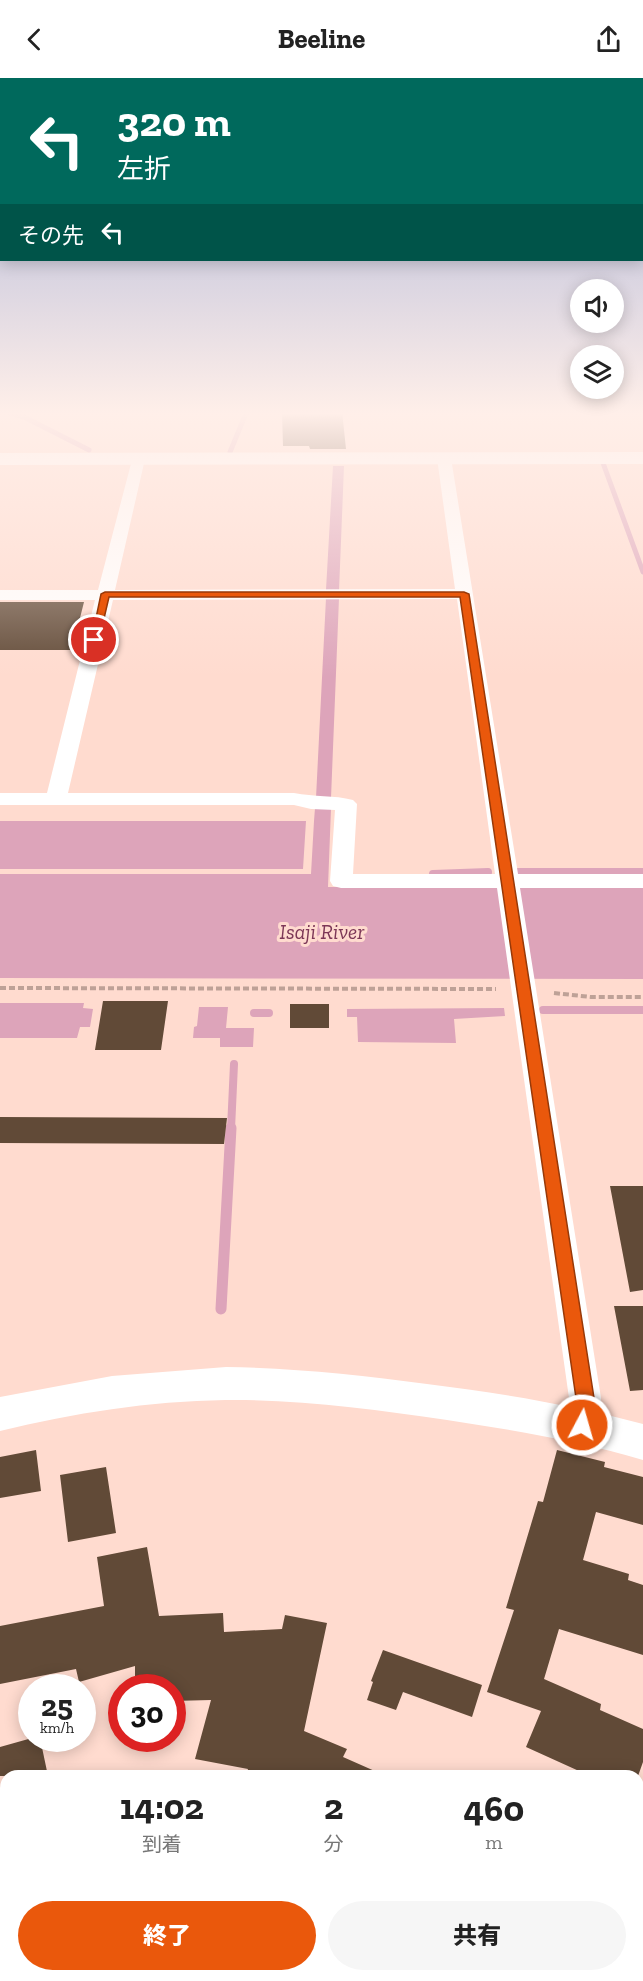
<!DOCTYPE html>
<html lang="ja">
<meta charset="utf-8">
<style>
body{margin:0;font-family:"Zilla Slab","Noto Sans JP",serif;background:#f6f6f6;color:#222;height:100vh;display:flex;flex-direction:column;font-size:22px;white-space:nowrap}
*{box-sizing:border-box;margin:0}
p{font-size:20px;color:#767676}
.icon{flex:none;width:33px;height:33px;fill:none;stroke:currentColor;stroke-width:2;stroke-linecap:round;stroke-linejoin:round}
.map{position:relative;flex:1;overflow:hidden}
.drawer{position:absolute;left:0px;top:1692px;width:644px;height:212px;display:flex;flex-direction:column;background:#fff;border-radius:18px 18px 0 0;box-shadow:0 3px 15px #0003}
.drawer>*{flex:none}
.guide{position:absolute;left:0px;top:0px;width:644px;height:183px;box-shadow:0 3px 15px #0003;background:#00695c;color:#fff;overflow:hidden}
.buttons{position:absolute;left:570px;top:201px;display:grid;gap:12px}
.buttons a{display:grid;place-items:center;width:54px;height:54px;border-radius:50%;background:#fff;box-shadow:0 3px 15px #0003;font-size:30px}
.speed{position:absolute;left:18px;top:1596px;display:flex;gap:12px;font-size:30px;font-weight:700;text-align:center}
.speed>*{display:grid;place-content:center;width:78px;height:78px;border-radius:50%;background:#fff;box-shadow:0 3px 15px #0003;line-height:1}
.speed small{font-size:15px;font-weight:400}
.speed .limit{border:9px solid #d22;background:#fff;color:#111}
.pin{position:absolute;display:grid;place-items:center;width:51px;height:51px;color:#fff;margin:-26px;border:3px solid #fff;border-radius:50%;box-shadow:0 2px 6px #0007}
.me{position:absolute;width:66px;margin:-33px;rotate:6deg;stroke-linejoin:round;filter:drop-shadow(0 0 4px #0008)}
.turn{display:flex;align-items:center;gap:21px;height:126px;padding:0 18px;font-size:27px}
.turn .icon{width:78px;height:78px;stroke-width:2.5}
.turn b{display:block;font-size:42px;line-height:51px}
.then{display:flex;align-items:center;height:57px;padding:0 18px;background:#0003;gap:12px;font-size:22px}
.eta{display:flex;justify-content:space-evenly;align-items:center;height:102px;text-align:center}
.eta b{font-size:36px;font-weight:800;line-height:42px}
.action{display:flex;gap:12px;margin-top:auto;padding:12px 18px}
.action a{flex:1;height:69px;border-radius:36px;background:#ea580c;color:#fff;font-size:24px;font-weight:800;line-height:69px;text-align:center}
.action a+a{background:#f6f6f6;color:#222}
header{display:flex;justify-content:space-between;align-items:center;height:78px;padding:0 18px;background:#fff;font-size:27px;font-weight:800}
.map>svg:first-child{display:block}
.water{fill:#dda4ba}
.pier{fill:#ffdbcf}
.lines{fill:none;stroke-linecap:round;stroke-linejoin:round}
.stream-far2{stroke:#dda4ba;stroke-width:5}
.stream-far1{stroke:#dda4ba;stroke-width:8}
.stream{stroke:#dda4ba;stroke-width:11}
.building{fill:#614a37}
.path{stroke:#bea197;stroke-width:4;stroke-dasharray:6 3;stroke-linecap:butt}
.lane{fill:#fff;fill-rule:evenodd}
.street{fill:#fff;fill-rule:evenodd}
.secondary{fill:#fff;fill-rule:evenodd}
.primary{fill:#fff;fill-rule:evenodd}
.route{fill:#ea580c;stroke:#983908;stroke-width:1.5}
.labels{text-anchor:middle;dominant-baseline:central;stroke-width:6;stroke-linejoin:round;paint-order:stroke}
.water-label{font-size:21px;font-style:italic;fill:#7d3757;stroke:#ffdbcf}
</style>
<header><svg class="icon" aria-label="back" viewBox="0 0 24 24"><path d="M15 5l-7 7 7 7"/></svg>Beeline<svg class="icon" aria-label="share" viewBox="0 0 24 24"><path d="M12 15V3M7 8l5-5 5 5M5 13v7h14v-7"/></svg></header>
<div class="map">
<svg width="643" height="1903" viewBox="0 0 643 1903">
<rect width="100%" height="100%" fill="#ffdbcf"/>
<!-- water -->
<path class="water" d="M 333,388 L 344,388 L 339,513 L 326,512 Z
M 326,520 L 339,520 L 331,720 L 316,720 Z
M 315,730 L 331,730 L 328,809 L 643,809 L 643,901 L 0,900 L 0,743 L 314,743 Z
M 0,925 L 84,925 L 83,930 L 93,931 L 90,949 L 80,949 L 77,960 L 0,960 Z
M 199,929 L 228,929 L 226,950 L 254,950 L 253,969 L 220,969 L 220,960 L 193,960 L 194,949 L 197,948 Z
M 504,930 L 505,938 L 454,941 L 456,965 L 358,964 L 357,939 L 347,939 L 347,931 Z"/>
<!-- pier -->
<path class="pier" d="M 306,743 L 314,743 L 311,796 L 0,796 L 0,791 L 303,791 Z"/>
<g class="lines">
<!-- stream-far2 -->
<path class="stream-far2" d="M 4,333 L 24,339 L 89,372
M 230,374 L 247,333
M 603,385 L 643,494"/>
<!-- stream-far1 -->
<path class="stream-far1" d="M 518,794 L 643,794
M 433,796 L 488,794
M 543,932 L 643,932
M 254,935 L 269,935
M 231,1051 L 234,986"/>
<!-- stream -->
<path class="stream" d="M 221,1231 L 231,1050"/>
</g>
<!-- building -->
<path class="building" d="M 342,333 L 346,371 L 310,371 L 309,368 L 283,368 L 282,334 Z
M 0,524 L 84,524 L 72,572 L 0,572 Z
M 103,923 L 168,923 L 161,972 L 95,972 Z
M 290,926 L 329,926 L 329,950 L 290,950 Z
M 0,1039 L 227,1040 L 224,1066 L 0,1065 Z
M 610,1108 L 643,1108 L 643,1212 L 630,1214 Z
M 614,1228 L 643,1228 L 643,1312 L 630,1313 Z
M 36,1372 L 41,1413 L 0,1420 L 0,1379 Z
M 557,1372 L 605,1384 L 604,1389 L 643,1399 L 643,1447 L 596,1434 L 583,1482 L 629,1496 L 628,1502 L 643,1507 L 643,1577 L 559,1551 L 544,1601 L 601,1626 L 600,1632 L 643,1651 L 643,1684 L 638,1698 L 590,1698 L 526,1669 L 541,1633 L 487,1614 L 514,1532 L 506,1530 L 538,1423 L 543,1424 Z
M 106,1389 L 116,1455 L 68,1464 L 60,1397 Z
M 147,1469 L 159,1538 L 223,1535 L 224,1554 L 282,1551 L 285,1537 L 327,1545 L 304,1653 L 347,1671 L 343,1679 L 386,1698 L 246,1698 L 248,1691 L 195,1681 L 211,1622 L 172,1623 L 172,1610 L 135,1610 L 135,1588 L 79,1604 L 76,1591 L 0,1606 L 0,1548 L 104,1528 L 97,1479 Z
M 383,1572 L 482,1607 L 472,1639 L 403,1614 L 396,1632 L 367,1622 L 373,1604 L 371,1603 Z
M 32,1660 L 40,1660 L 48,1698 L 0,1698 L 0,1669 Z"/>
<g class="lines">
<!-- path -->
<path class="path" d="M 0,910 L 496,911
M 554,915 L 591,919 L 643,919"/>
<!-- lane -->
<path class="lane" d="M 243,1898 L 272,1898 L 275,1903 L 245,1903 Z"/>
<!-- street -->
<path class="street" d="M 444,376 L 451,380 L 518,796 L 643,796 L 643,810 L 520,810 L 601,1320 L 598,1347 L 593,1356 L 581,1360 L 569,1356 L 564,1347 L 569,1320 L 497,810 L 341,810 L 333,808 L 330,803 L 335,732 L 311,731 L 294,727 L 0,727 L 0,715 L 47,715 L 95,522 L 0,522 L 0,512 L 98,512 L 133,378 L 138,377 L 145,381 L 115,512 L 455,511 L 437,380 ZM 457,521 L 495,796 L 353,796 L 357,726 L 353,722 C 334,717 314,719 294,715 L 68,715 L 113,522 Z
M 643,1735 L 643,1784 L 638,1787 L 638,1737 Z
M 536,1898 L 581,1898 L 579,1903 L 534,1903 Z"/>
<!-- secondary -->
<path class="secondary" d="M 226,1289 C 294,1290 360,1297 427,1306 C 500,1315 572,1327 643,1346 L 643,1382 C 579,1363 513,1352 447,1342 C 373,1331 299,1321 225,1322 C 149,1323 74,1335 0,1353 L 0,1319 L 112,1298 Z"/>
<!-- primary -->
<path class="primary" d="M 643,374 L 643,386 L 0,387 L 0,375 Z"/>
</g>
<!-- sky -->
<linearGradient id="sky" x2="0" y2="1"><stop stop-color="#a3aed6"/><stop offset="0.56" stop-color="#ffefe9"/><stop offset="1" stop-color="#ffefe9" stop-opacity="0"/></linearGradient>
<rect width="643" height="599" fill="url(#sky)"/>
<!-- route -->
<path class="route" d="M 105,514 L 464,514 L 469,516 L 594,1320 L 588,1352 L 582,1354 L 575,1352 L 573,1347 L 576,1320 L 460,519 L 109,519 L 99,562 L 91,564 L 101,516 Z"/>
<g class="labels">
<!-- water labels -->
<g class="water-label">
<text x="322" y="853">Isaji River</text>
</g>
</g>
</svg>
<div class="buttons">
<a><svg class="icon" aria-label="sound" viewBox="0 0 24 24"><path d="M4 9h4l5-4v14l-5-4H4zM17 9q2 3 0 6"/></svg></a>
<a><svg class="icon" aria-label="layers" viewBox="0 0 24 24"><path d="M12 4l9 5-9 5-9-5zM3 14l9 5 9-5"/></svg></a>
</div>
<div class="speed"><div>25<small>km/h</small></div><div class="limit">30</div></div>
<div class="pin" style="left:94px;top:562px;background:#d93025"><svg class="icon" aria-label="arrive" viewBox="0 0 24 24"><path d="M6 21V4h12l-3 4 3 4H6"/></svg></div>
<svg class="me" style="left:582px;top:1347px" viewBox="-20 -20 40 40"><circle r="17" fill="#ea580c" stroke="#fff" stroke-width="3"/><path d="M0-11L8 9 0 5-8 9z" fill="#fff"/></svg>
<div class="guide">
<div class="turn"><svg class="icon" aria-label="left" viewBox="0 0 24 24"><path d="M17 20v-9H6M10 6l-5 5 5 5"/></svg><div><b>320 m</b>左折</div></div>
<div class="then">その先<svg class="icon" aria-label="left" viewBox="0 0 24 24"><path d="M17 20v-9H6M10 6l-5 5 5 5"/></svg></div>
</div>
<section class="drawer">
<div class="eta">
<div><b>14:02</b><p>到着</p></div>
<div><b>2</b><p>分</p></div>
<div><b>460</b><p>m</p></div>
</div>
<div class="action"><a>終了</a><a>共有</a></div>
</section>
</div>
